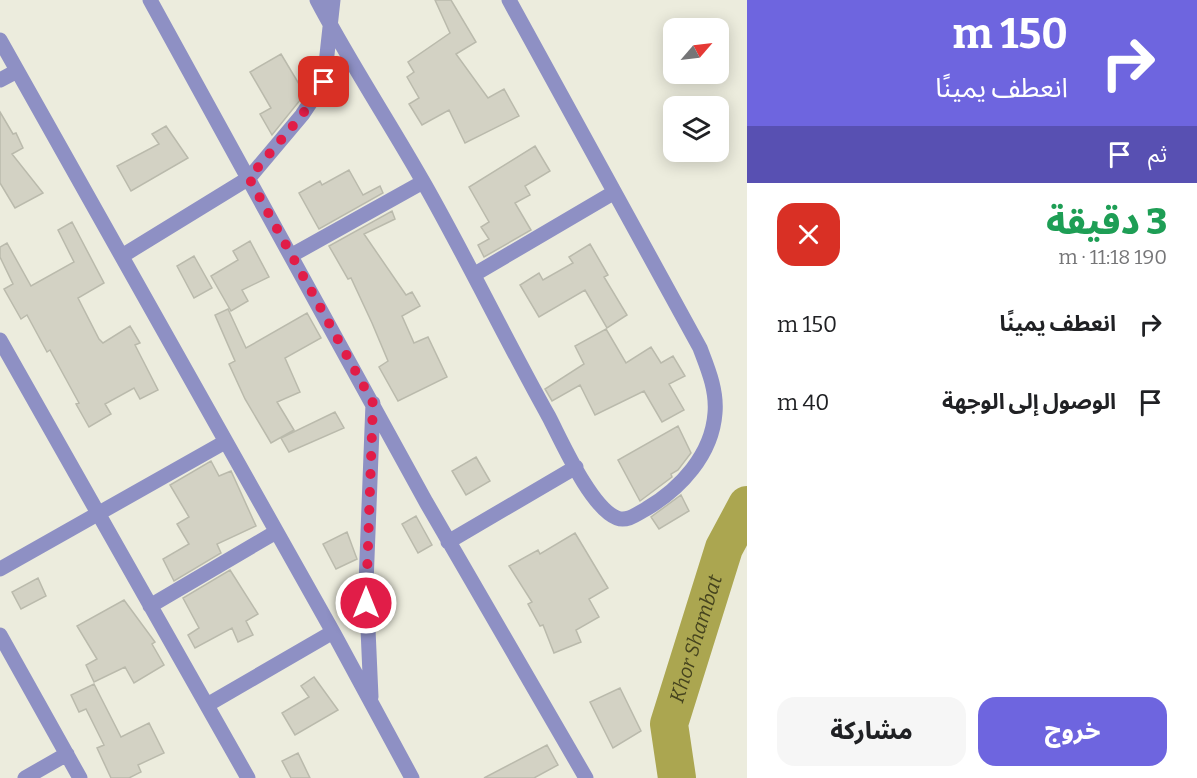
<!DOCTYPE html>
<html lang="ar">
<meta charset="utf-8">
<style>
body{margin:0;font-family:Bitter,"Noto Sans Arabic",serif;background:#f6f6f6;color:#202124;direction:rtl;height:100vh;display:flex;flex-direction:column;font-size:22px;white-space:nowrap}
*{box-sizing:border-box;margin:0}
p{font-size:20px;color:#757577}
.icon{flex:none;width:33px;height:33px;fill:none;stroke:currentColor;stroke-width:2;stroke-linecap:round;stroke-linejoin:round}
.map{position:relative;flex:1;overflow:hidden;direction:ltr}
.panel{display:flex;flex-direction:column;background:#fff;width:450px}
.panel>*{flex:none}
.top-card{background:#6e65df;color:#fff;overflow:hidden}
.needle{width:39px;rotate:62deg}
.controls{position:absolute;left:663px;top:18px;display:grid;gap:12px}
.controls a{display:grid;place-items:center;width:66px;height:66px;border-radius:12px;background:#fff;box-shadow:0 3px 15px #0003;font-size:30px}
.pin{position:absolute;display:grid;place-items:center;width:51px;height:51px;color:#fff;margin:-26px;border-radius:12px;box-shadow:0 3px 9px #0006}
.me{position:absolute;width:66px;margin:-33px;rotate:0deg;stroke-linejoin:round;filter:drop-shadow(0 0 4px #0008)}
.turn{display:flex;align-items:center;gap:21px;height:126px;padding:0 30px;font-size:27px}
.turn .icon{width:78px;height:78px;stroke-width:2.5}
.turn b{display:block;font-size:42px;line-height:51px}
.then{display:flex;align-items:center;height:57px;padding:0 30px;background:#0003;gap:12px;font-size:22px}
.round{display:grid;place-items:center;flex:none;width:63px;height:63px;border-radius:18px;background:#f6f6f6}
.headline{display:flex;align-items:center;justify-content:space-between;height:102px;padding:0 30px}
h1{font-size:36px;font-weight:800;line-height:45px;color:#1e9e55}
.cta{display:flex;gap:12px;margin-top:auto;padding:12px 30px}
.cta a{flex:1;height:69px;border-radius:18px;background:#6e65df;color:#fff;font-size:24px;font-weight:800;line-height:69px;text-align:center}
.cta a+a{background:#f6f6f6;color:#202124}
ul{padding:0;list-style:none}
li{display:flex;align-items:center;gap:18px;height:78px;padding:0 30px}
li div{flex:1}
li b{display:block;font-size:22px}
li em{font-style:normal}
main{display:flex;flex:1;min-height:0}
.map>svg:first-child{display:block}
.lines{fill:none;stroke-linecap:round;stroke-linejoin:round}
.river{stroke:#aba650;stroke-width:38}
.building{fill:#d3d2c4;stroke:#babaac;stroke-width:1.5}
.minor{stroke:#8e90c4;stroke-width:15}
.route{stroke:#e11d48;stroke-width:10;stroke-dasharray:0 18}
.labels{text-anchor:middle;dominant-baseline:central;stroke-width:4.5;stroke-linejoin:round;paint-order:stroke}
.water-label{font-size:20px;font-style:italic;fill:#45431e;stroke:#f9f9ea}
</style>
<main>
<section class="panel">
<div class="top-card">
<div class="turn"><svg class="icon" aria-label="right" viewBox="0 0 24 24"><path d="M7 20v-9h11M14 6l5 5-5 5"/></svg><div><b>150 m</b>انعطف يمينًا</div></div>
<div class="then">ثم<svg class="icon" aria-label="arrive" viewBox="0 0 24 24"><path d="M6 21V4h12l-3 4 3 4H6"/></svg></div>
</div>
<div class="headline"><div><h1>3 دقيقة</h1><p>190 m · 11:18</p></div><a class="round" style="background:#d93025;color:#fff"><svg class="icon" aria-label="close" viewBox="0 0 24 24"><path d="M6 6l12 12M18 6L6 18"/></svg></a></div>
<ul>
<li><svg class="icon" aria-label="right" viewBox="0 0 24 24"><path d="M7 20v-9h11M14 6l5 5-5 5"/></svg><div><b>انعطف يمينًا</b></div><em>150 m</em></li>
<li><svg class="icon" aria-label="arrive" viewBox="0 0 24 24"><path d="M6 21V4h12l-3 4 3 4H6"/></svg><div><b>الوصول إلى الوجهة</b></div><em>40 m</em></li>
</ul>
<div class="cta"><a>خروج</a><a>مشاركة</a></div>
</section>
<div class="map">
<svg width="747" height="778" viewBox="0 0 747 778">
<rect width="100%" height="100%" fill="#ececdd"/>
<g class="lines">
<!-- river -->
<path class="river" id="s1" d="M 677,778 L 669,724 L 724,548 L 747,505"/>
</g>
<!-- building -->
<path class="building" d="M 435,0 L 451,0 L 476,42 L 456,54 L 488,98 L 504,89 L 519,116 L 465,143 L 449,110 L 422,125 L 409,104 L 419,98 L 407,77 L 414,72 L 408,62 L 450,33 Z
M 281,54 L 305,94 L 272,135 L 260,114 L 271,108 L 250,72 Z
M 0,112 L 13,134 L 16,133 L 23,148 L 12,154 L 43,193 L 15,208 L 0,183 Z
M 166,126 L 188,158 L 131,191 L 117,166 L 159,144 L 152,134 Z
M 535,146 L 550,171 L 525,186 L 530,195 L 515,203 L 531,230 L 484,257 L 478,245 L 489,239 L 481,227 L 489,222 L 469,187 Z
M 349,170 L 363,195 L 380,186 L 383,193 L 319,229 L 299,193 L 320,181 L 322,185 Z
M 392,211 L 395,219 L 364,234 L 406,295 L 412,292 L 420,306 L 402,316 L 414,343 L 428,337 L 447,377 L 398,401 L 379,367 L 388,361 L 372,323 L 351,278 L 348,279 L 329,246 Z
M 72,222 L 104,283 L 78,298 L 99,339 L 103,343 L 130,326 L 140,343 L 135,345 L 158,390 L 140,399 L 134,388 L 105,404 L 111,414 L 89,427 L 76,404 L 79,403 L 50,350 L 47,352 L 27,315 L 21,319 L 4,289 L 13,284 L 0,257 L 0,247 L 7,243 L 31,286 L 74,262 L 58,230 Z
M 250,241 L 269,277 L 242,290 L 248,301 L 231,311 L 211,276 L 238,260 L 233,251 Z
M 590,244 L 608,275 L 604,277 L 627,315 L 607,328 L 585,290 L 539,317 L 520,285 L 539,273 L 543,280 L 573,263 L 569,257 Z
M 194,256 L 212,288 L 194,298 L 177,266 Z
M 228,309 L 246,348 L 307,313 L 321,338 L 285,358 L 300,392 L 277,402 L 294,430 L 271,443 L 245,399 L 229,364 L 235,361 L 215,315 Z
M 606,329 L 626,363 L 651,347 L 661,363 L 673,356 L 685,376 L 669,384 L 684,410 L 662,422 L 644,391 L 595,415 L 580,385 L 552,401 L 545,389 L 584,364 L 575,346 Z
M 335,412 L 344,428 L 289,452 L 281,438 Z
M 678,426 L 691,453 L 678,470 L 671,474 L 672,477 L 640,501 L 618,460 Z
M 476,457 L 490,481 L 466,495 L 452,471 Z
M 211,461 L 219,476 L 231,471 L 256,526 L 217,544 L 221,553 L 174,581 L 163,559 L 189,544 L 177,524 L 189,517 L 170,485 Z
M 681,495 L 689,511 L 659,529 L 651,517 Z
M 416,516 L 432,545 L 418,553 L 402,524 Z
M 347,532 L 357,559 L 336,569 L 323,544 Z
M 575,533 L 608,588 L 589,599 L 599,617 L 576,630 L 581,642 L 554,653 L 543,625 L 540,626 L 528,604 L 532,602 L 509,566 L 538,550 L 540,554 Z
M 230,570 L 258,614 L 246,621 L 253,635 L 238,642 L 232,628 L 195,648 L 188,635 L 199,628 L 183,598 Z
M 38,578 L 46,596 L 21,609 L 12,592 Z
M 124,600 L 155,642 L 152,644 L 164,665 L 134,683 L 125,667 L 94,682 L 86,665 L 97,659 L 77,626 Z
M 314,677 L 338,710 L 295,735 L 282,713 L 309,697 L 301,686 Z
M 94,684 L 121,737 L 149,723 L 164,753 L 138,765 L 141,772 L 129,778 L 111,778 L 97,748 L 104,745 L 86,709 L 79,712 L 71,695 Z
M 620,688 L 641,731 L 613,748 L 590,702 Z
M 547,745 L 558,765 L 534,778 L 484,778 Z
M 298,753 L 310,778 L 291,778 L 282,761 Z"/>
<g class="lines">
<!-- minor -->
<path class="minor" d="M 150,0 L 426,502 L 586,778
M 317,0 C 350,63 390,123 425,185 C 468,261 506,340 549,417 C 562,442 591,508 617,518 C 627,522 637,514 646,509 C 680,489 712,455 715,413 C 717,390 708,369 700,348 L 509,0
M 0,40 L 333,632 L 412,778
M 0,80 L 17,71
M 292,255 L 423,182
M 122,256 L 249,178 L 302,115 L 324,82 L 333,0
M 475,274 L 613,193
M 0,340 L 248,778
M 448,542 L 576,467
M 0,569 L 225,442
M 150,606 L 276,532
M 0,635 L 80,778
M 371,697 L 366,584 L 373,403
M 207,705 L 333,632
M 25,778 L 67,754"/>
</g>
<g class="lines">
<!-- route -->
<path class="route" d="M 324,82 L 302,115 L 249,178 L 373,403 L 366,603"/>
</g>
<g class="labels">
<!-- water labels -->
<g class="water-label">
<text stroke="none"><textPath href="#s1" startOffset="144">Khor Shambat</textPath></text>
</g>
</g>
</svg>
<div class="controls">
<a><svg class="needle" viewBox="-14 -14 28 28"><path d="M0-13l5 13h-10z" fill="#e53935"/><path d="M0 13l5-13h-10z" fill="#757577"/></svg></a>
<a><svg class="icon" aria-label="layers" viewBox="0 0 24 24"><path d="M12 4l9 5-9 5-9-5zM3 14l9 5 9-5"/></svg></a>
</div>
<div class="pin" style="left:324px;top:82px;background:#d93025"><svg class="icon" aria-label="arrive" viewBox="0 0 24 24"><path d="M6 21V4h12l-3 4 3 4H6"/></svg></div>
<svg class="me" style="left:366px;top:603px" viewBox="-20 -20 40 40"><circle r="17" fill="#e11d48" stroke="#fff" stroke-width="3"/><path d="M0-11L8 9 0 5-8 9z" fill="#fff"/></svg>
</div>
</main>
